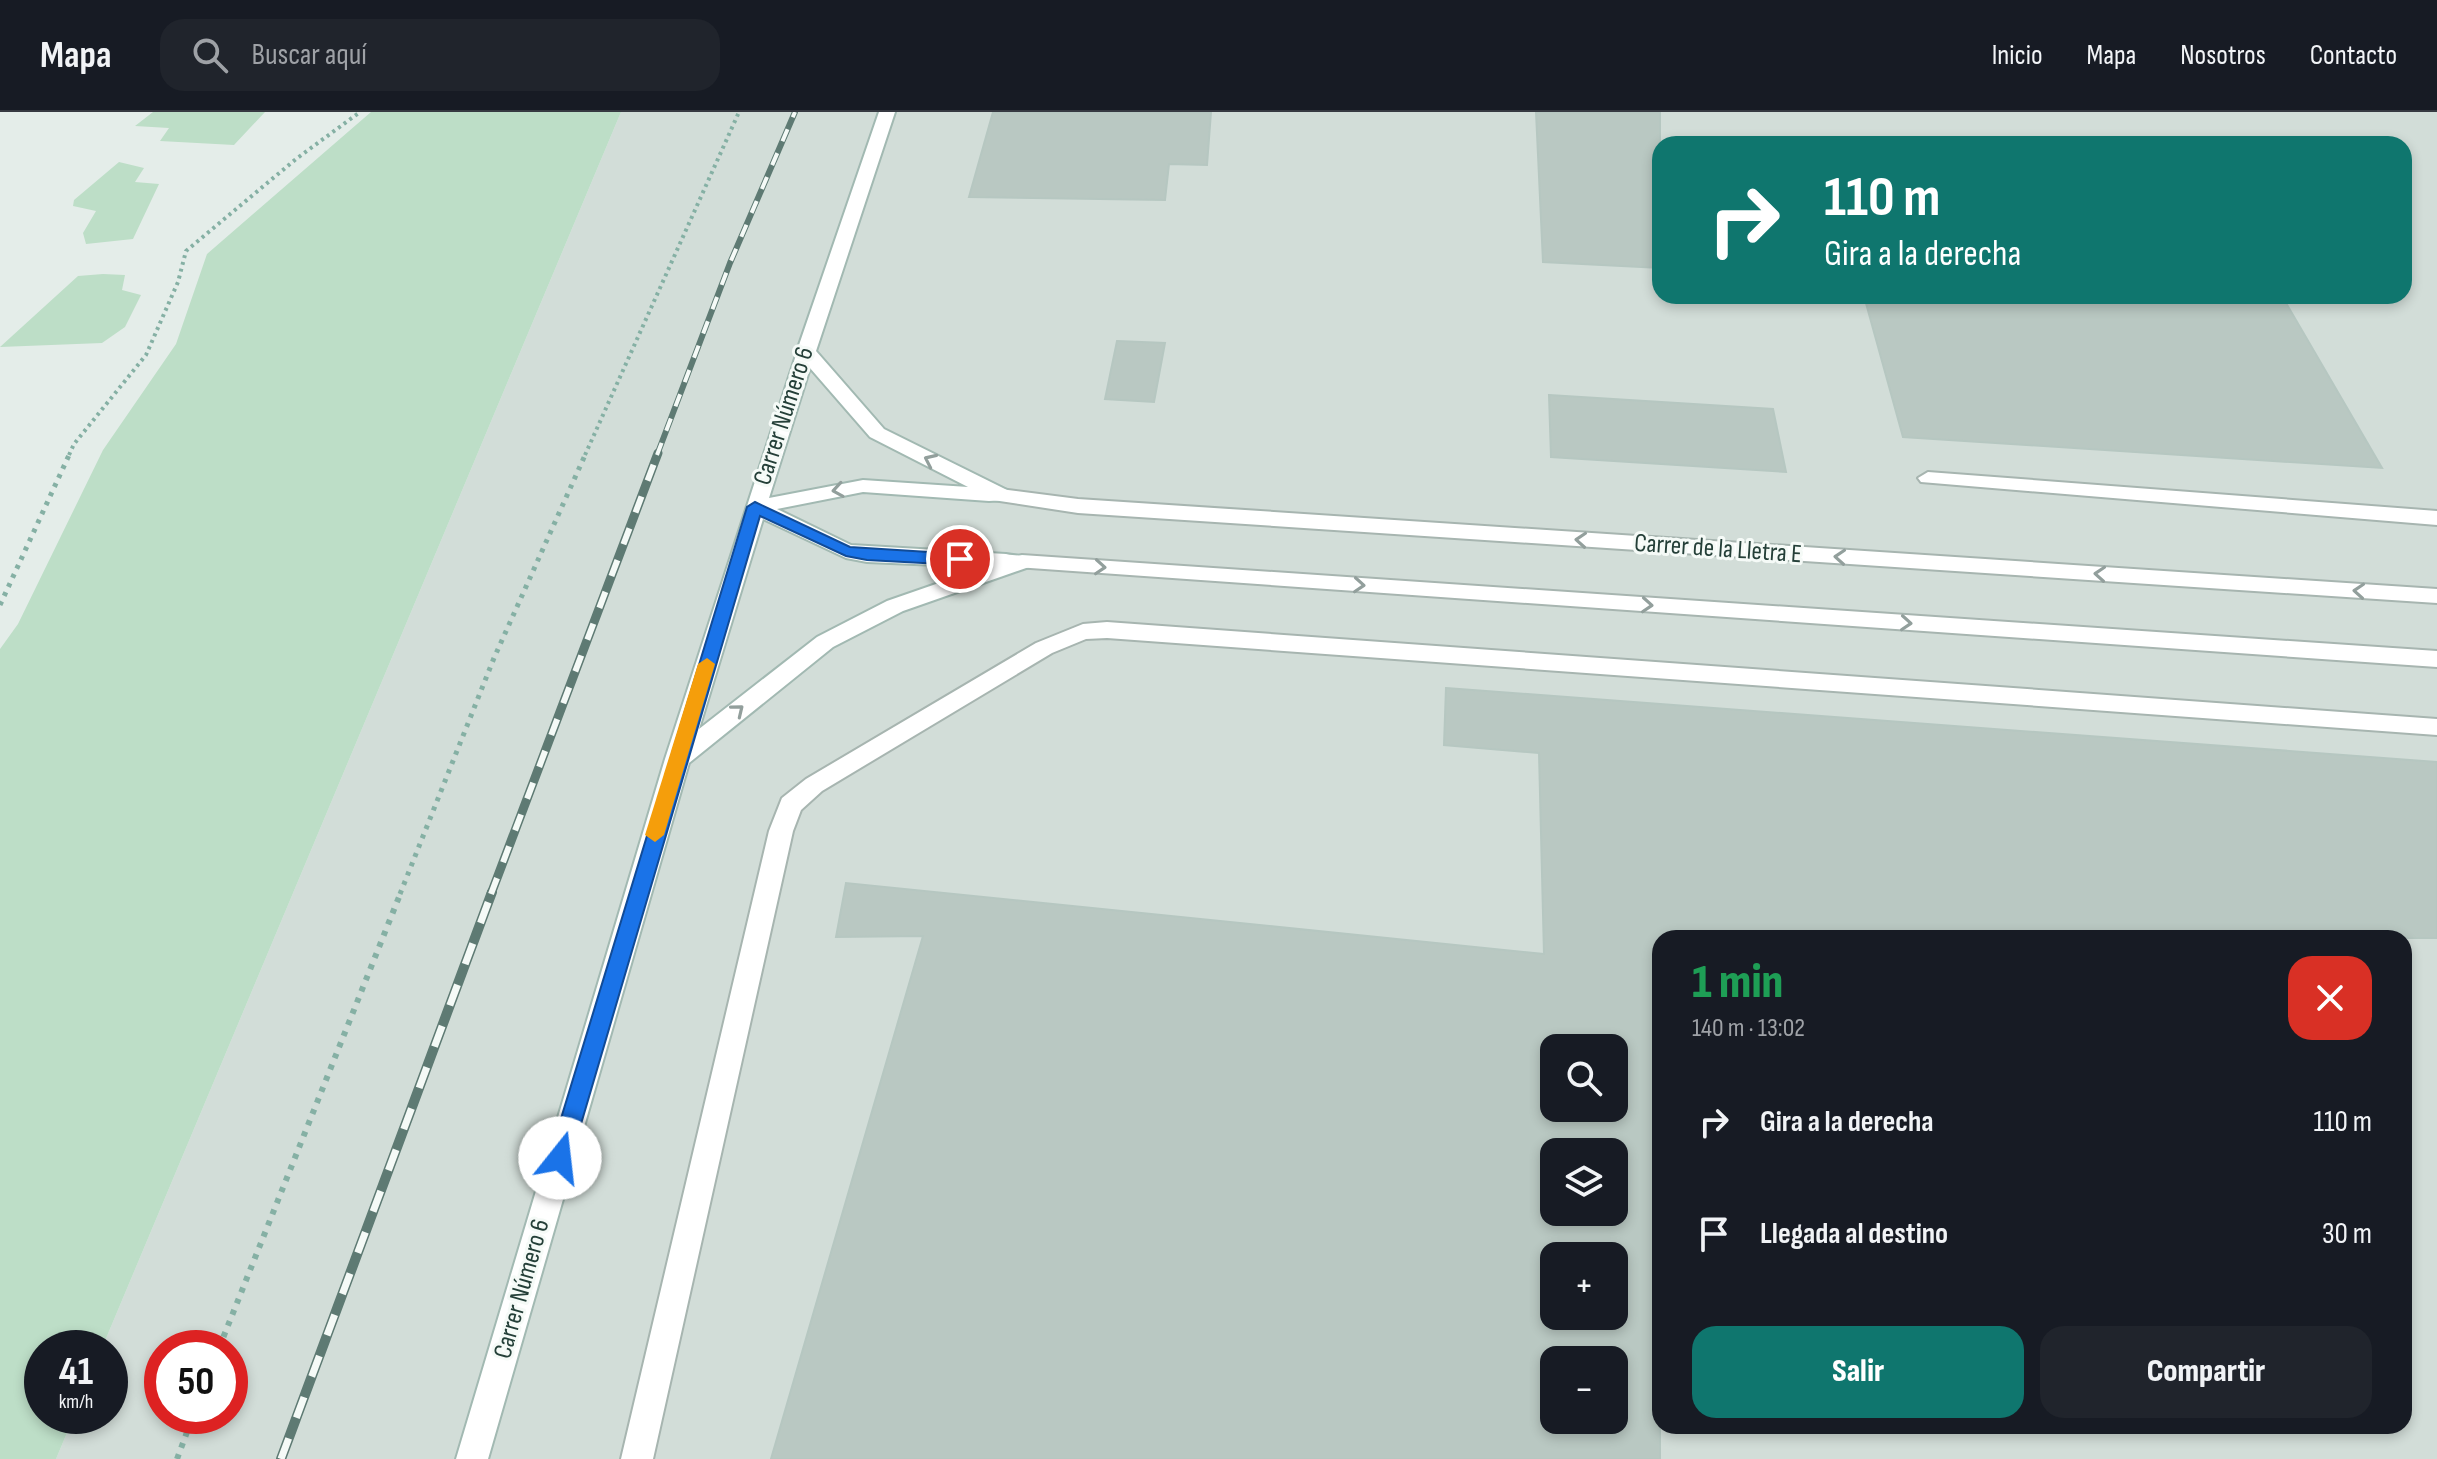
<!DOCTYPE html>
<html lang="es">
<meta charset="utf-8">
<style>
body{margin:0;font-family:"Sofia Sans Condensed",sans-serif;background:#20242c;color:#f1f3f6;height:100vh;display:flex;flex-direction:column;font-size:30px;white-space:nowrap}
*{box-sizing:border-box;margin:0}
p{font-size:26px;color:#9ea1a6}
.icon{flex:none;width:44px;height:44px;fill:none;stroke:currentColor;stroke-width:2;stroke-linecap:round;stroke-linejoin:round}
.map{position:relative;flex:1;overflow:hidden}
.side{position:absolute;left:1652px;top:818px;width:760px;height:504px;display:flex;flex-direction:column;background:#171b24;border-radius:24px;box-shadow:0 4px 12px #0003}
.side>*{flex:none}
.hud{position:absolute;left:1652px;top:24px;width:760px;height:168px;border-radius:24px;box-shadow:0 4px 12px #0003;background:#0f766e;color:#fff;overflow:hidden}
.controls{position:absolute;left:1540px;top:922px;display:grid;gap:16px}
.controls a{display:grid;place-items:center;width:88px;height:88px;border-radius:16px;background:#171b24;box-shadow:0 4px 12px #0003;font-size:40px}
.speed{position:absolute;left:24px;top:1218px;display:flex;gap:16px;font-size:40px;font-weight:700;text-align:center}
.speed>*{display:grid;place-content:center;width:104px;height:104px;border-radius:50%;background:#171b24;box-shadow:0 4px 12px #0003;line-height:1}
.speed small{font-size:20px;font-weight:400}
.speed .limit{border:12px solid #d22;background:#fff;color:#111}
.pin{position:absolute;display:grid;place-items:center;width:68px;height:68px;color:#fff;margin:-34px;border:4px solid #fff;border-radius:50%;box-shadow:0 2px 8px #0007}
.me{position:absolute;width:88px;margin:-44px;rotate:16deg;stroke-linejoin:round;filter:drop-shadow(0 0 6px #0008)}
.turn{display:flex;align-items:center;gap:28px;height:168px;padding:0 40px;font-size:36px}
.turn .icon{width:104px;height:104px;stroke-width:2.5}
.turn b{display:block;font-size:56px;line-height:68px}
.round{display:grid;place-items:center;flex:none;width:84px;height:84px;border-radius:24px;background:#20242c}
.overview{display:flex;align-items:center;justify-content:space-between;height:136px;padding:0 40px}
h1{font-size:48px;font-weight:800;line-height:60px;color:#1e9e55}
.button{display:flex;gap:16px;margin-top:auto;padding:16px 40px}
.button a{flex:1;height:92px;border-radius:24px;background:#0f766e;color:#fff;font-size:32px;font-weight:800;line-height:92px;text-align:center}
.button a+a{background:#20242c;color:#f1f3f6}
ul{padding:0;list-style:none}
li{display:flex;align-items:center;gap:24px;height:112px;padding:0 40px}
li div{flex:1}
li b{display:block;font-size:30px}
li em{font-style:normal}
header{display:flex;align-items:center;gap:48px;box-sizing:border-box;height:112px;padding:0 40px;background:#171b24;border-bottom:2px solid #363941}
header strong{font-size:38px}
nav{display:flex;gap:44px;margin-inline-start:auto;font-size:28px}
.search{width:560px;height:72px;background:#20242c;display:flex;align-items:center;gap:20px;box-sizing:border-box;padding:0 28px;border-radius:24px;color:#9ea1a6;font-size:30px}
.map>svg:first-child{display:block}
.built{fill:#d2ddd8;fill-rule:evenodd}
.green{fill:#bddec7}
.building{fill:#b9c8c2;stroke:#b6c7c1;stroke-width:2;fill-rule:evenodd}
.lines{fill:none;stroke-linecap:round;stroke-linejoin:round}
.service-casing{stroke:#a7b5b0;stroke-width:4}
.minor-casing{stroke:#a7b5b0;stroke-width:4}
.secondary-casing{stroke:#a2b9b2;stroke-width:4}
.path-far2{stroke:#85b0a4;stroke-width:4;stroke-dasharray:3 4;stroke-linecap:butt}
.path-far1{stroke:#85b0a4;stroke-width:5;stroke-dasharray:4 6;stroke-linecap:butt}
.path{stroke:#85b0a4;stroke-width:6;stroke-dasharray:5 7;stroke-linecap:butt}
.service{fill:#fff;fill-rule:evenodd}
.minor{fill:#fff;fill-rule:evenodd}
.secondary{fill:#fff;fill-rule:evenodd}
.rail-far2-casing{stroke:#5e7a73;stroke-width:6}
.rail-far1-casing{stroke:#5e7a73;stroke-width:9}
.rail-casing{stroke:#5e7a73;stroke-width:10}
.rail-far2{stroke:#f5faf7;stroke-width:4;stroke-dasharray:13;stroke-linecap:butt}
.rail-far1{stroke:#f5faf7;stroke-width:6;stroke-dasharray:17;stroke-linecap:butt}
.rail{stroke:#f5faf7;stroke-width:7;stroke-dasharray:22;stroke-linecap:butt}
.oneway{stroke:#929f9c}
.route{fill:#1a73e8;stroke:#114b97;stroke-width:2}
.slow{fill:#f59e0b}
.labels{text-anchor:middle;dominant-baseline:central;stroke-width:6;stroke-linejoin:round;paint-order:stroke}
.street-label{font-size:26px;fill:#243f38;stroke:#f5faf7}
</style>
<header>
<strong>Mapa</strong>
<div class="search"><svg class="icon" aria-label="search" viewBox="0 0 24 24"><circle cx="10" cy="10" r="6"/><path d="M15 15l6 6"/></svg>Buscar aquí</div>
<nav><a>Inicio</a><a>Mapa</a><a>Nosotros</a><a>Contacto</a></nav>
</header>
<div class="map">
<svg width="2437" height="1347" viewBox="0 0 2437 1347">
<rect width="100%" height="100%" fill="#e4ede9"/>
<!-- built -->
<path class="built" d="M 621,0 L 2437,0 L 2437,1347 L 56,1347 L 74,1304 L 110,1304 L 110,1236 L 102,1236 ZM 1660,32 L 2404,32 L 2404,184 L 1660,184 ZM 1660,826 L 2404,826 L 2404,1314 L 1660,1314 ZM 1554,936 L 1614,936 L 1614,996 L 1554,996 ZM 1554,1040 L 1614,1040 L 1614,1100 L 1554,1100 ZM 1554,1144 L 1614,1144 L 1614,1204 L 1554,1204 ZM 162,1236 L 230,1236 L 230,1304 L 162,1304 ZM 1554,1248 L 1614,1248 L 1614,1308 L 1554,1308 Z"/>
<!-- green -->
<path class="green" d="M 153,0 L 265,0 L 234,33 L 160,29 L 169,16 L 135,14 Z
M 371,0 L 621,0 L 102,1236 L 42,1236 L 42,1304 L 74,1304 L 56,1347 L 0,1347 L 0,537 L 18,512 L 103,338 L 176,232 L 207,142 Z
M 119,50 L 144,56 L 135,70 L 159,72 L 133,127 L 86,132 L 83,121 L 96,99 L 73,94 L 74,88 Z
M 103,162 L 125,163 L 122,178 L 141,183 L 125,215 L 102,231 L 0,235 L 78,164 Z"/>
<!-- building -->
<path class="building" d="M 993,0 L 1211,0 L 1207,53 L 1169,52 L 1165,88 L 969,85 Z
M 1536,0 L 1660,0 L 1660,156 L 1543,150 Z
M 1864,184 L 2282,184 L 2382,356 L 1903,325 Z
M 1117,229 L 1165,231 L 1154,290 L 1105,287 Z
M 1549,283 L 1773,297 L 1786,360 L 1551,345 Z
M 1446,576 L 2437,650 L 2437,826 L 1660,826 L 1660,1347 L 771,1347 L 923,824 L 836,825 L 846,771 L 1544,842 L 1539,641 L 1444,633 ZM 1554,936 L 1614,936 L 1614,996 L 1554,996 ZM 1554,1040 L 1614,1040 L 1614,1100 L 1554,1100 ZM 1554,1144 L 1614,1144 L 1614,1204 L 1554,1204 ZM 1554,1248 L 1614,1248 L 1614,1308 L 1554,1308 Z"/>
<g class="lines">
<defs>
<path id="service" d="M 1928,360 L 2437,399 L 2437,413 L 1921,370 L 1918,366 Z
M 1107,510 L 2437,607 L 2437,623 L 1107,526 L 1086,527 L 1052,541 L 822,679 L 801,698 L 793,719 L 653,1347 L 621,1347 L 769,719 L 782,686 L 806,667 L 1036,531 L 1083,512 Z"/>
<path id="minor" d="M 1000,377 L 1078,387 L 2437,477 L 2437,491 L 1078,401 L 993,388 L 990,383 L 993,378 Z
M 1022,443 L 2437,539 L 2437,555 L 1015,455 L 1011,450 L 1015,445 Z"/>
<path id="secondary" d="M 879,0 L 895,0 L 816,239 L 884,317 L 1007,378 L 1010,383 L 1007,388 L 989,389 L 863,380 L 777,397 L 851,433 L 1006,442 C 1015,444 1021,443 1029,445 L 1033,450 L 1029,455 L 903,499 L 833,535 L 689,651 L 488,1347 L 456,1347 L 665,647 L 797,240 L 795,237 L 799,233 ZM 810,256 L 870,325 L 968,375 L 863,368 L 769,386 ZM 763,407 L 846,446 L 867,450 L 985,455 L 887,489 L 817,525 L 699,617 Z"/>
</defs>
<!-- service casing -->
<use href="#service" class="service-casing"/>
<!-- minor casing -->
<use href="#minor" class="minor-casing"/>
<!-- secondary casing -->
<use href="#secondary" class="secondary-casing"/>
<!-- path-far2 -->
<path class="path-far2" d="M 69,343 L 74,332 L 146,243 L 178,170 L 186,139 L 296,47 L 360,0
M 585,343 L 739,0"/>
<!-- path-far1 -->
<path class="path-far1" d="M 0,493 L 70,341
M 400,782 L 494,546 L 586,341"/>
<!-- path -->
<path class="path" d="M 219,1236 L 401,780
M 177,1347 L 193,1304"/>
<!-- service -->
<use href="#service" class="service"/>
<!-- minor -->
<use href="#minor" class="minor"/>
<!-- secondary -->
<use href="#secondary" class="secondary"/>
<defs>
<path id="rail-far2" d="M 657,343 L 730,151 L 795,0"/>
<path id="rail-far1" d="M 491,782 L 658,341"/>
<path id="rail" d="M 281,1347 L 492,780"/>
</defs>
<!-- rail-far2 casing -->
<use href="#rail-far2" class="rail-far2-casing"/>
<!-- rail-far1 casing -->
<use href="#rail-far1" class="rail-far1-casing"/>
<!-- rail casing -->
<use href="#rail" class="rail-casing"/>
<!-- rail-far2 -->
<use href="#rail-far2" class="rail-far2"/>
<!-- rail-far1 -->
<use href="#rail-far1" class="rail-far1"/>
<!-- rail -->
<use href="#rail" class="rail"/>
</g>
<!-- one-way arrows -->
<defs><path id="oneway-chevron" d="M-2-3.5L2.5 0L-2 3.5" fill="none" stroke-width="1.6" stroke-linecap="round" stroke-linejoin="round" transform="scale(2)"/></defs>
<g class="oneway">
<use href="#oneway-chevron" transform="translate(930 348) rotate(-155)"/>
<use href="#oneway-chevron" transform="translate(838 378) rotate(171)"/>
<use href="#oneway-chevron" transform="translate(1581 428) rotate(-176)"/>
<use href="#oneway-chevron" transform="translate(1840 445) rotate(-176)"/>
<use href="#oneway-chevron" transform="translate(1100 455) rotate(4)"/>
<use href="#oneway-chevron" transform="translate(2100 462) rotate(-176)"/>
<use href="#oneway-chevron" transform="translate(1359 473) rotate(4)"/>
<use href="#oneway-chevron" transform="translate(2359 479) rotate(-176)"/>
<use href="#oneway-chevron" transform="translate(1647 493) rotate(4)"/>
<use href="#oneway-chevron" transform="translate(1906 511) rotate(4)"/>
<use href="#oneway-chevron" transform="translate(738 598) rotate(-39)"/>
</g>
<!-- route -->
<path class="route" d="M 755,390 L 850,435 L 960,442 L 968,447 L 960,453 L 867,448 L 846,444 L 760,404 L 571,1046 L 568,1053 L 560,1056 L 552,1053 L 549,1046 L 747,395 Z"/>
<!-- slow -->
<path class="slow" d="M 707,546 L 715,552 L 664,723 L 655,730 L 645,723 L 698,552 Z"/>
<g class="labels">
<!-- street labels -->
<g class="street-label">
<text transform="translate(784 304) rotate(-72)">Carrer Número 6</text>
<text transform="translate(1718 437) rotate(4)">Carrer de la Lletra E</text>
<text transform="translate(522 1177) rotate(-74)">Carrer Número 6</text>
</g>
</g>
</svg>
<div class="controls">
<a><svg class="icon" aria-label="search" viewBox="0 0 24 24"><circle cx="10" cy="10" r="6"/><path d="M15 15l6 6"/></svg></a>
<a><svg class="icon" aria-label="layers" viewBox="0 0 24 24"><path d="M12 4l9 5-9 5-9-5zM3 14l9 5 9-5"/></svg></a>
<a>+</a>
<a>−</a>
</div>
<div class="speed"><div>41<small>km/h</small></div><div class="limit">50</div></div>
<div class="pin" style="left:960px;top:447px;background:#d93025"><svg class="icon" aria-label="arrive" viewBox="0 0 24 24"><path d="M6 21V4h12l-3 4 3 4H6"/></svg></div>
<svg class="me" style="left:560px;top:1046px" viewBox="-20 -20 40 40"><circle r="19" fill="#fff"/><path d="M0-13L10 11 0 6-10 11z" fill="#1a73e8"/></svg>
<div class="hud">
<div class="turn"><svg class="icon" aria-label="right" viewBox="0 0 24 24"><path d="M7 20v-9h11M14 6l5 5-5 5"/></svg><div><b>110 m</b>Gira a la derecha</div></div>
</div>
<section class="side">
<div class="overview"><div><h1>1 min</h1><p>140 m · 13:02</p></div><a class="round" style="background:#d93025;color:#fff"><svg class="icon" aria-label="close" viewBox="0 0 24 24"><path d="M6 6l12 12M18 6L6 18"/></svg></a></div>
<ul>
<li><svg class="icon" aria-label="right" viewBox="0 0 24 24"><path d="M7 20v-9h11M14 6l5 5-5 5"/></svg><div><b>Gira a la derecha</b></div><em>110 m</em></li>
<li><svg class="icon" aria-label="arrive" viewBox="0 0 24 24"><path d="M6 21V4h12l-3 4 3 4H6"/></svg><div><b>Llegada al destino</b></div><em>30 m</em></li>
</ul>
<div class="button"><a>Salir</a><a>Compartir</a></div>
</section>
</div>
